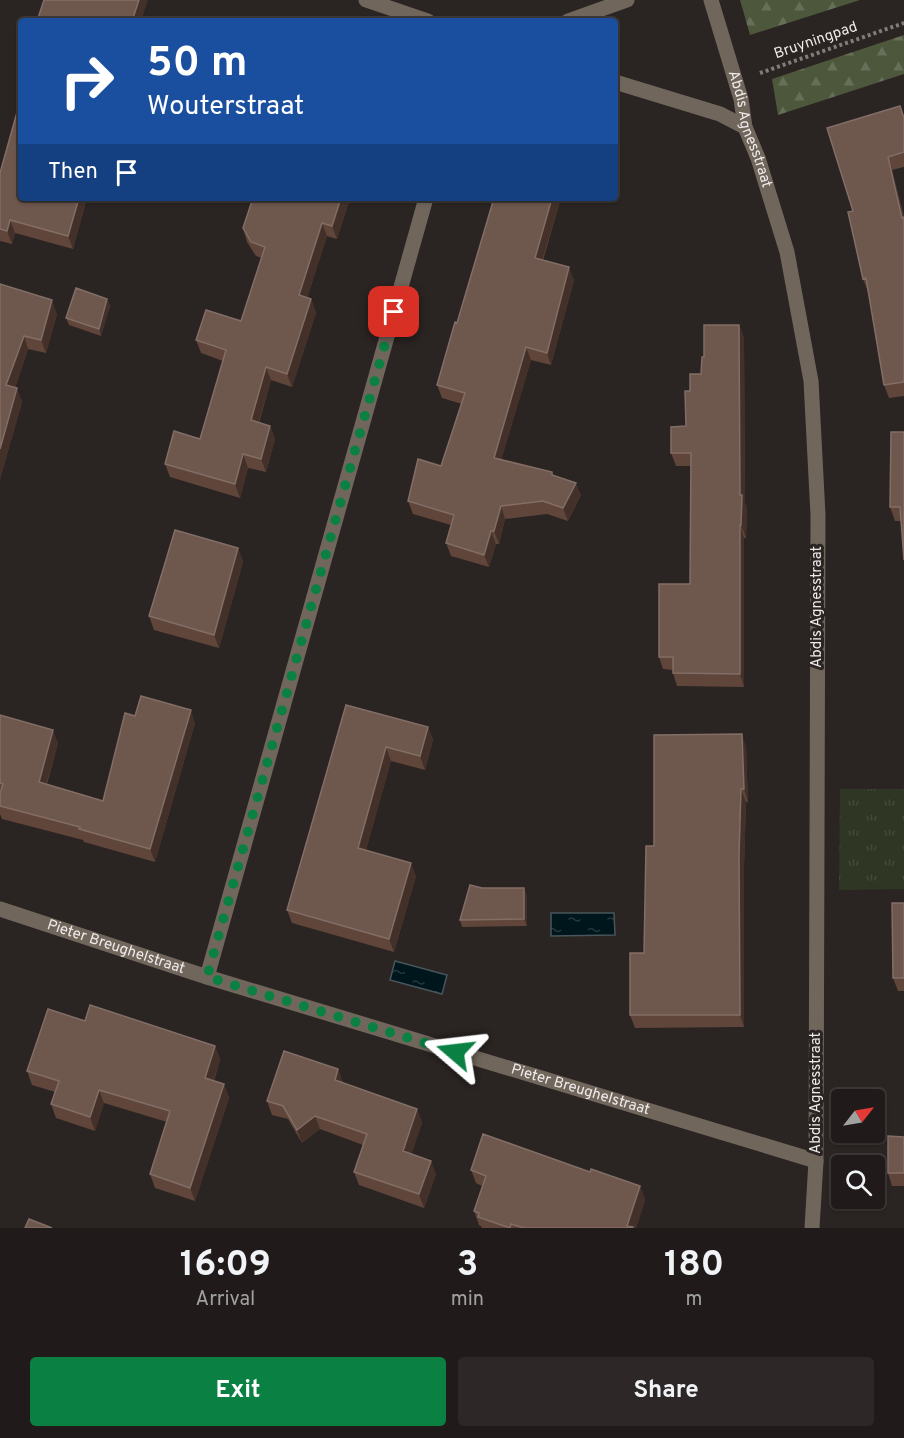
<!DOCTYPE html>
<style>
body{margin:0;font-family:Overpass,sans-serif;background:#2d2827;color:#f1f3f6;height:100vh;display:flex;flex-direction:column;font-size:22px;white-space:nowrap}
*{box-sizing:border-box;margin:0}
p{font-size:20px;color:#a2a1a2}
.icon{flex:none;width:33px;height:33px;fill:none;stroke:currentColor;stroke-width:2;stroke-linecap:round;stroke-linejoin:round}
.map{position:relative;height:1228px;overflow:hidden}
.sheet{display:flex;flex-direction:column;background:#201b1a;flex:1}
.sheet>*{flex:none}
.hud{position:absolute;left:18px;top:18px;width:600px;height:183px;border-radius:6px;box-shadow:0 2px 4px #0004,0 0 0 2px #3d3939;background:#1a4fa0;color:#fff;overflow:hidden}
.needle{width:39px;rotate:59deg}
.controls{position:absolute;left:831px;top:1089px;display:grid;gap:12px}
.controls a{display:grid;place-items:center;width:54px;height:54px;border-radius:6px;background:#201b1a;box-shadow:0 2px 4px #0004,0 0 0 2px #3d3939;font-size:30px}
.pin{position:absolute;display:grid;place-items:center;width:51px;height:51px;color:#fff;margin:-26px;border-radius:12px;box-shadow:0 3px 9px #0006}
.me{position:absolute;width:66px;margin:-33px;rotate:287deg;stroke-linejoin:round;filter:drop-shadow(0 0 4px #0008)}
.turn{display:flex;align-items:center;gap:21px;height:126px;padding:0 30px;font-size:27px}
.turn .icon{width:78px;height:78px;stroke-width:2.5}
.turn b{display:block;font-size:42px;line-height:51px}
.then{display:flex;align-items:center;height:57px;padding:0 30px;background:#0003;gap:12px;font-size:22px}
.eta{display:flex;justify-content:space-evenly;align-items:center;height:102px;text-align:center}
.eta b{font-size:36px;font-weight:700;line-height:42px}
.button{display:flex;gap:12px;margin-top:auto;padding:12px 30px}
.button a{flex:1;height:69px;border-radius:6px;background:#0b8043;color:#fff;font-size:24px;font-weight:700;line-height:69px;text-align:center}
.button a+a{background:#2d2827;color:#f1f3f6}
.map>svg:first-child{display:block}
.grass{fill:url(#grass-tufts)}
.forest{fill:url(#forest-firs)}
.water{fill:url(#water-ripples);stroke:#48565a;stroke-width:1.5}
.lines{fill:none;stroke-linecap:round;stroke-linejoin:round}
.path{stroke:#827d7c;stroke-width:4;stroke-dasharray:3 3;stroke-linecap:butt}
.street{stroke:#70665c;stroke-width:15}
.wall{fill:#5f453a}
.shaded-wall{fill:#433129}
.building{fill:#6e574d;stroke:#826e66;stroke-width:1.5}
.route{stroke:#0b8043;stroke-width:10;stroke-dasharray:0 18}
.labels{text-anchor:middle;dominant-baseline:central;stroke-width:6;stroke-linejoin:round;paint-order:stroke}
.street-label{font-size:15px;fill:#efebea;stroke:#2a2422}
</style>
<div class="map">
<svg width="904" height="1228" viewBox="0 0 904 1228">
<defs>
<pattern id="grass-tufts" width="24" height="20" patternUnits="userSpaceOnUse" patternTransform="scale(1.5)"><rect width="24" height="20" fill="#2f3623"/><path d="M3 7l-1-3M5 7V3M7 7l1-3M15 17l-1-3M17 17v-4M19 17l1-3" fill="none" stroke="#434a38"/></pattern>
<pattern id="forest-firs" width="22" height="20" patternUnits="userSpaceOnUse" patternTransform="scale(1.5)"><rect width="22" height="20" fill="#4d573c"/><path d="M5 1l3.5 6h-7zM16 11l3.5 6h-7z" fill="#676f58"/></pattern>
<pattern id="water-ripples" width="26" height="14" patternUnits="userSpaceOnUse" patternTransform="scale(1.5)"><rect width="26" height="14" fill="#00161d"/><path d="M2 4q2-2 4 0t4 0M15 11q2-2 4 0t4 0" fill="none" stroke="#26383e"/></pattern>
</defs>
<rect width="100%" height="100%" fill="#2a2422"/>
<!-- grass -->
<path class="grass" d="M 840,789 L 904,789 L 904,889 L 839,890 Z"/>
<!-- forest -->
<path class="forest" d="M 740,0 L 860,0 L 750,35 Z
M 904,35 L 904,74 L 778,115 L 772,79 Z"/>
<!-- water -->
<path class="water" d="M 551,913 L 614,913 L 615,935 L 551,936 Z
M 395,961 L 447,975 L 442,994 L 390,980 Z"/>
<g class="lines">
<!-- path -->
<path class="path" d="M 760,73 L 904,23"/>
<!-- street -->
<g class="street">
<path d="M 366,0 L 428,21"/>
<path id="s1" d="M 711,0 L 741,99 L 745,127 L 758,158 L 787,252 L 811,381 L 818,515 L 816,1161 L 812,1228"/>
<path d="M 568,21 L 627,0"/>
<path d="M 615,82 L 720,114 L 745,127"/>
<path id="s2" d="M 0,909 L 207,977 L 816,1161"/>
<path d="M 207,977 L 426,198"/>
</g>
</g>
<!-- wall -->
<path class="wall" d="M 904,118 L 904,167 L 892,170 L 904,217 L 904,396 L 889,398 L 884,385 L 868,292 L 863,279 L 853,211 Z
M 0,173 L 87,198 L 73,249 L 15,233 L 12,244 L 0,241 Z
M 236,198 L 350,198 L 337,239 L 327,236 L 307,298 L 311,299 L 316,313 L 292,387 L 271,380 L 259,423 L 270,426 L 275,439 L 266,472 L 248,468 L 240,498 L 170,477 L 165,464 L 200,439 L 223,361 L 201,353 L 196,340 L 241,321 L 262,258 L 256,256 L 247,242 L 243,228 L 251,203 Z
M 561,198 L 543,260 L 574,280 L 551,365 L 531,360 L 501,460 L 553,475 L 581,495 L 568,521 L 547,514 L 505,519 L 499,544 L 496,544 L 489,567 L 451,556 L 446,543 L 451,525 L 413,514 L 408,501 L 441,466 L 462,404 L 442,398 L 437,385 L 457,323 Z
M 0,284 L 57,314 L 46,353 L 28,349 L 15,388 L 22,402 L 0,479 Z
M 107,299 L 110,306 L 101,336 L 69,325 L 66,318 Z
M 739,325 L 744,338 L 745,503 L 747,508 L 746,538 L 744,538 L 744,687 L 677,686 L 673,673 L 673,670 L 663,669 L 659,657 L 690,584 L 691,466 L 676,466 L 671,453 L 686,426 L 690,391 L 701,374 L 704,357 Z
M 891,432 L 901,521 L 895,521 L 890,507 Z
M 238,548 L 243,562 L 219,648 L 154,630 L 149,616 Z
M 346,705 L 428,727 L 433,740 L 425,770 L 391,761 L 366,850 L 416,876 L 394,952 L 292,923 L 287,910 Z
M 0,715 L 58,743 L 47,784 L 103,801 L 135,716 L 195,723 L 155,862 L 84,842 L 83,840 L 2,819 L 0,814 Z
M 746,747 L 748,802 L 746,802 L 744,868 L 744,1027 L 635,1028 L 630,1015 L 644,953 L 654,846 Z
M 482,888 L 527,895 L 527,926 L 462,927 L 460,920 Z
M 904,903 L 904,991 L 898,991 L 893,978 Z
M 85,1021 L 215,1046 L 220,1060 L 214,1081 L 224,1084 L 229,1098 L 195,1201 L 155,1188 L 150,1174 L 167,1122 L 104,1103 L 95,1131 L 56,1118 L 51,1104 L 55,1092 L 32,1085 L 27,1071 Z
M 338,1069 L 343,1083 L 417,1109 L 422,1123 L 411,1154 L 436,1174 L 424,1208 L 359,1185 L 354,1172 L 363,1145 L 320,1129 L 302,1143 L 288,1119 L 272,1115 L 267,1101 Z
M 904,1137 L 904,1186 L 892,1186 L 888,1173 Z
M 471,1170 L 590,1172 L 640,1186 L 645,1200 L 636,1228 L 482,1228 L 481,1226 L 479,1225 L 474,1211 L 482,1186 L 476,1183 Z"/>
<!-- shaded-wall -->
<path class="shaded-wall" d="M 139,0 L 148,0 L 141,21 L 132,21 Z
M 888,157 L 892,170 L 904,220 L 902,218 Z
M 79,198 L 87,198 L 73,249 L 68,236 Z
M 341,198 L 350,198 L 337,239 L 332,226 Z
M 552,198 L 561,198 L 539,270 L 535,258 Z
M 10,220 L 15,233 L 12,244 L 7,231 Z
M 322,223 L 327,236 L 304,308 L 299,295 Z
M 569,267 L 574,280 L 551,365 L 547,353 Z
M 107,299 L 110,306 L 101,336 L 99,329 Z
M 311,299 L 316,313 L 292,387 L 287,374 Z
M 52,300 L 57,314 L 46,353 L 41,340 Z
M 739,325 L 744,338 L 745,503 L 747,508 L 746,538 L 741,525 L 740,495 Z
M 24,336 L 28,349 L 11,399 L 6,385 Z
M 526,347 L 531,360 L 498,471 L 494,458 Z
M 266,367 L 271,380 L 255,434 L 251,420 Z
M 17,388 L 22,402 L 0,479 L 0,449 Z
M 270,426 L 275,439 L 266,472 L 261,459 Z
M 243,454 L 248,468 L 240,498 L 235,484 Z
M 576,483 L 581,495 L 568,521 L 563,508 Z
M 501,506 L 505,519 L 499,544 L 494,531 Z
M 740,525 L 744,538 L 744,687 L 740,674 Z
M 491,531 L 496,544 L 489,567 L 484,555 Z
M 238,548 L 243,562 L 219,648 L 214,635 Z
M 191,710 L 195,723 L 155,862 L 150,849 Z
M 428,727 L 433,740 L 425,770 L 420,756 Z
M 53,730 L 58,743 L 43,795 L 39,782 Z
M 742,734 L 746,747 L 748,802 L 744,789 Z
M 386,747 L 391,761 L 363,861 L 358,848 Z
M 741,789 L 746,802 L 744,868 L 744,1027 L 740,1015 L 739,855 Z
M 411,863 L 416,876 L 394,952 L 389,939 Z
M 524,888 L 527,895 L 527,926 L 524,919 Z
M 215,1046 L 220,1060 L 210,1091 L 205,1078 Z
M 338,1069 L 343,1082 L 340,1094 L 335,1080 Z
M 224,1084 L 229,1098 L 195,1201 L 190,1188 Z
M 99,1090 L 104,1103 L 95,1131 L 90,1117 Z
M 417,1109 L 422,1123 L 408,1165 L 403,1151 Z
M 315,1116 L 320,1129 L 302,1143 L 297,1130 Z
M 431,1161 L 436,1174 L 424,1208 L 419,1194 Z
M 640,1186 L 645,1200 L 636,1228 L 627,1228 L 627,1226 Z"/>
<!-- building -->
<path class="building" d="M 44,0 L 139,0 L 132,21 L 37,21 Z
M 21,98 L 21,198 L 79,198 L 68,236 L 10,220 L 7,231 L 0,229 L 0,173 Z
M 900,106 L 904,118 L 904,152 L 888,157 L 902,218 L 904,217 L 904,382 L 884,385 L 866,278 L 863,279 L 848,212 L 853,211 L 827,128 Z
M 253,198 L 341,198 L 332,226 L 322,223 L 299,295 L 311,299 L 287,374 L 266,367 L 251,420 L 270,426 L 261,459 L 243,454 L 235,484 L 165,464 L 174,431 L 200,439 L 226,350 L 196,340 L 206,310 L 241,321 L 265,247 L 251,242 L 243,228 Z
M 494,198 L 552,198 L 535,258 L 569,267 L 547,353 L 526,347 L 494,458 L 552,472 L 552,475 L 576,483 L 563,508 L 543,501 L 501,506 L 494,531 L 491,531 L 484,555 L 446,543 L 454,515 L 408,501 L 418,459 L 441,466 L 465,393 L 437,385 L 455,322 L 457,323 Z
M 0,284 L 52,300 L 41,340 L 24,336 L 6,385 L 17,388 L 0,449 Z
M 76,288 L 107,299 L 99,329 L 66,318 Z
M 704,325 L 739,325 L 740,495 L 742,495 L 741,525 L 740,525 L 740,674 L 673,673 L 673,657 L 659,657 L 659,584 L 690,584 L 691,453 L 671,453 L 671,427 L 686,426 L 685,391 L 690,391 L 690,374 L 701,374 L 702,357 L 704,357 Z
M 891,432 L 904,432 L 904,560 L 900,507 L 890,507 Z
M 175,530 L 238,548 L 214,635 L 149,616 Z
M 141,696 L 191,710 L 150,849 L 79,829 L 80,827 L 0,806 L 0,794 L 3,784 L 0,783 L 0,715 L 53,730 L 39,782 L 103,801 L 125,713 L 135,716 Z
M 346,705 L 428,727 L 420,756 L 386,747 L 358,848 L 411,863 L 389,939 L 287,910 Z
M 742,734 L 744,789 L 741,789 L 739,855 L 740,1015 L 630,1015 L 630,953 L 644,953 L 646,846 L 654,846 L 654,735 Z
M 470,885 L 482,888 L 524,888 L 524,919 L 460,920 Z
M 892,903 L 904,903 L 904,978 L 893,978 Z
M 90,1005 L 215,1046 L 205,1078 L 224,1084 L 190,1188 L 150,1174 L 170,1111 L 99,1090 L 90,1117 L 51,1104 L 59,1081 L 27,1071 L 48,1009 L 85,1021 Z
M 284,1051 L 338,1069 L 335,1080 L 417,1109 L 403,1151 L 431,1161 L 419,1194 L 354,1172 L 367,1134 L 315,1116 L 297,1130 L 283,1106 L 267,1101 Z
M 483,1134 L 590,1172 L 591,1169 L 640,1186 L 627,1226 L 633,1227 L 632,1228 L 524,1228 L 511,1224 L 510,1228 L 478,1217 L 479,1213 L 474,1211 L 486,1176 L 471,1170 Z
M 888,1136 L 904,1137 L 904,1173 L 888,1173 Z
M 29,1219 L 52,1228 L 25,1228 Z"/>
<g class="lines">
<!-- route -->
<path class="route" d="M 394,312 L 207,977 L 455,1052"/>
</g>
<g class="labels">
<!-- street labels -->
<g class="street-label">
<text transform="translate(816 41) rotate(-19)">Bruyningpad</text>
<text stroke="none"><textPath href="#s1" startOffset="135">Abdis Agnesstraat</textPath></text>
<text transform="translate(817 607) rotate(-90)">Abdis Agnesstraat</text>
<text stroke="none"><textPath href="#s2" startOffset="122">Pieter Breughelstraat</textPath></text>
<text stroke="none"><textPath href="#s2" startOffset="608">Pieter Breughelstraat</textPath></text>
<text transform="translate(816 1093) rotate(-90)">Abdis Agnesstraat</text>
</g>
</g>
</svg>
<div class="controls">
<a><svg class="needle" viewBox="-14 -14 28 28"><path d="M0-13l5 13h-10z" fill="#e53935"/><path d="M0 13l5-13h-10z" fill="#a2a1a2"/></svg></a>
<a><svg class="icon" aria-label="search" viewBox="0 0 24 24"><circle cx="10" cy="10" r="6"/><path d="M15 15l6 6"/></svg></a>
</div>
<div class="pin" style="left:394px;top:312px;background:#d93025"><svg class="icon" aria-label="arrive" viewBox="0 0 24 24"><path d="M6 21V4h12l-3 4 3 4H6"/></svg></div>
<svg class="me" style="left:455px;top:1052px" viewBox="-20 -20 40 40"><path d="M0-17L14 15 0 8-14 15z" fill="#0b8043" stroke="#fff" stroke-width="4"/></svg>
<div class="hud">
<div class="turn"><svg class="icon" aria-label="right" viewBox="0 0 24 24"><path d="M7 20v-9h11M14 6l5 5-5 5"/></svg><div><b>50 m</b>Wouterstraat</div></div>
<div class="then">Then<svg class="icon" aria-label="arrive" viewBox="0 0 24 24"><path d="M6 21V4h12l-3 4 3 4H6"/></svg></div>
</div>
</div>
<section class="sheet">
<div class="eta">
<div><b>16:09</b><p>Arrival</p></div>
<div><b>3</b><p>min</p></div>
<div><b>180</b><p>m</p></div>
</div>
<div class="button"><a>Exit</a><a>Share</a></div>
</section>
